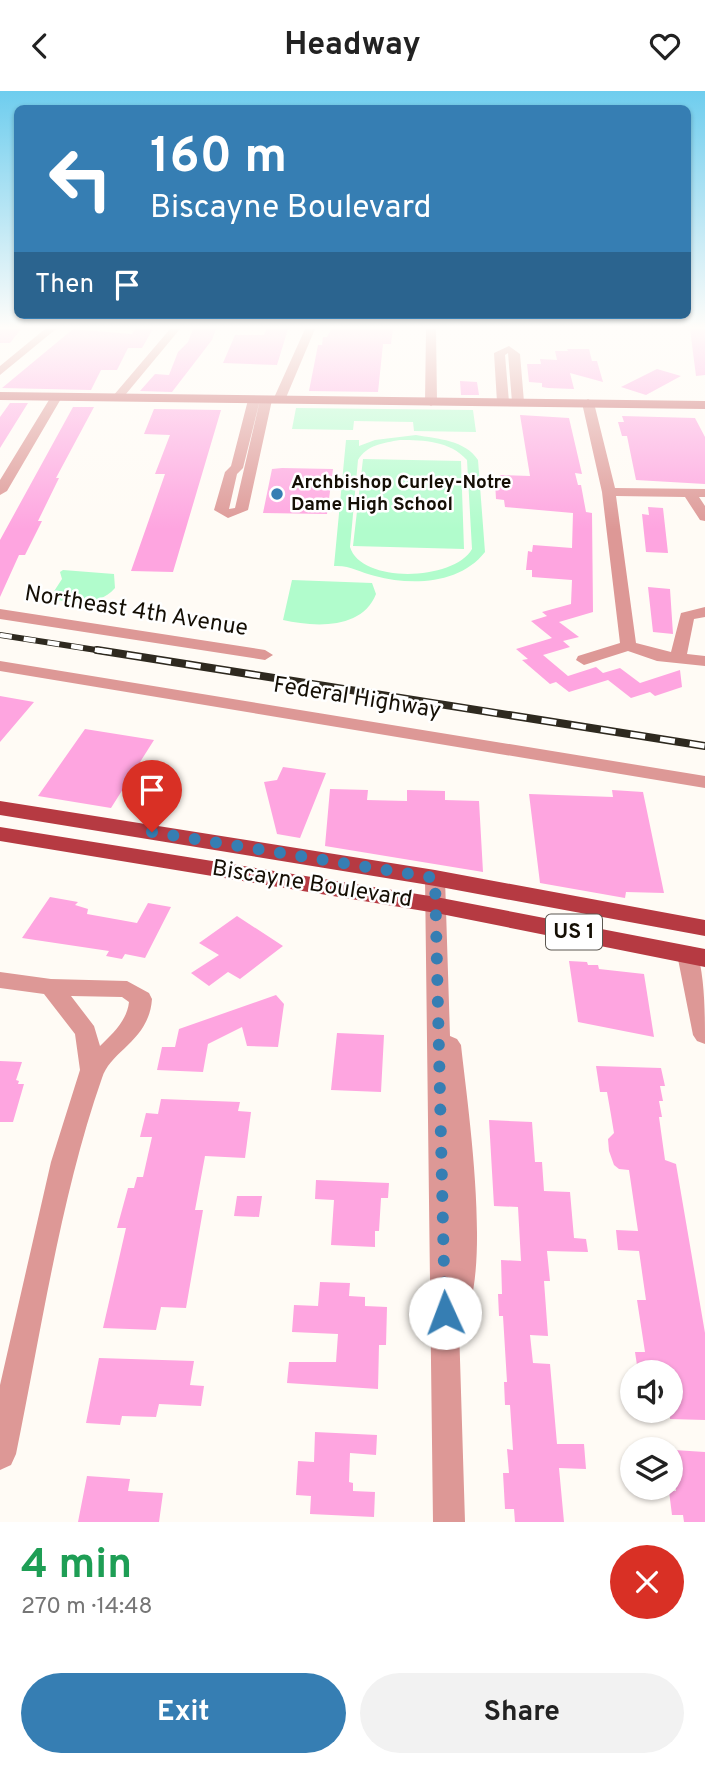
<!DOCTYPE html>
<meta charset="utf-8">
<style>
body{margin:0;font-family:Overpass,sans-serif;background:#f2f2f2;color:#222;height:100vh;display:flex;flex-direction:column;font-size:26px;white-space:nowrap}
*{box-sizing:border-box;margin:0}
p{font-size:23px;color:#767676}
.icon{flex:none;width:38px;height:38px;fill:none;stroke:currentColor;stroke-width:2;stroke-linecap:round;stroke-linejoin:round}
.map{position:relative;height:1431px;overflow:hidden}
.details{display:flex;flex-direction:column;background:#fff;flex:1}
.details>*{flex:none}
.hud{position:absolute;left:14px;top:14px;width:677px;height:214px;border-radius:10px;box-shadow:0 2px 5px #0004;background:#367eb3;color:#fff;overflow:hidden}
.fabs{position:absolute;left:620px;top:1269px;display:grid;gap:14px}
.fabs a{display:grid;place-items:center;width:63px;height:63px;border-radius:50%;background:#fff;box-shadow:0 2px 5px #0004;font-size:35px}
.pin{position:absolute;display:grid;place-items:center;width:60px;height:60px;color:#fff;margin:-72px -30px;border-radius:50% 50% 50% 0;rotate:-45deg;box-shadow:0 0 7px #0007}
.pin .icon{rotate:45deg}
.me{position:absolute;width:77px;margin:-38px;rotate:358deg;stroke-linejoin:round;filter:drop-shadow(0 0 5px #0008)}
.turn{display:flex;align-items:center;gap:24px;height:147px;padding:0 21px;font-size:32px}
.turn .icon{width:91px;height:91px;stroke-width:2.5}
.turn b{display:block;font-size:49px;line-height:60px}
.then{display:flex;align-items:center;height:66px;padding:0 21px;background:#0003;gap:14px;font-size:26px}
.round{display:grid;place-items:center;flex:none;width:74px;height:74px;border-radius:37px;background:#f2f2f2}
.summary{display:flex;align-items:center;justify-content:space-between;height:119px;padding:0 21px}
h1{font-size:42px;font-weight:700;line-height:52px;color:#1e9e55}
.primary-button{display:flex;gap:14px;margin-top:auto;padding:14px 21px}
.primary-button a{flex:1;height:80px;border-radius:42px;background:#367eb3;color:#fff;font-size:28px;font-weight:700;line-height:80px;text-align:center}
.primary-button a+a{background:#f2f2f2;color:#222}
header{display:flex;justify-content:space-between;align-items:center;height:91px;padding:0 21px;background:#fff;font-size:32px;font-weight:700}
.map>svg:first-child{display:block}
.green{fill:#b1fccc;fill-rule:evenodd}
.building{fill:#fea5e0}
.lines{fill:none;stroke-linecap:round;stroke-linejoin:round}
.minor{fill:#dd9896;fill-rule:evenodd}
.tertiary{fill:#dd9896;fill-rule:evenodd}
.secondary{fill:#c86465;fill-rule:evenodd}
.primary{fill:#b63a42;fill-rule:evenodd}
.rail-far1-casing{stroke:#2e291f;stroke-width:6}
.rail-casing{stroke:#2e291f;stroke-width:8}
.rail-far1{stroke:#fff;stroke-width:4.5;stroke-dasharray:12;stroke-linecap:butt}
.rail{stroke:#fff;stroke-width:5;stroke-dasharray:15;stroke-linecap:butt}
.route{stroke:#367eb3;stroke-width:12;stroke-dasharray:0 21.6}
.poi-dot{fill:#367eb3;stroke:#fff;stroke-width:2.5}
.labels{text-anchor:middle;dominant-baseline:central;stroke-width:5;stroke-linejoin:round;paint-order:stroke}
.far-poi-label{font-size:19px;font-weight:bold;fill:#150f05;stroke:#fff;text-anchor:start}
.shield{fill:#fff;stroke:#5b5750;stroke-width:2}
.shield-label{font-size:21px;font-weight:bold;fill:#150f05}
.street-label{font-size:23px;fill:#150f05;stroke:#fff}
</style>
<header><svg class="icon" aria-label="back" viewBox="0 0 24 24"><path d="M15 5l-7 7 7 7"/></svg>Headway<svg class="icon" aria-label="heart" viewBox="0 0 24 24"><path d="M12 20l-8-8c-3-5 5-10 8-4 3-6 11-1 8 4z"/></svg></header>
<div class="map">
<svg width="705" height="1431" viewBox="0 0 705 1431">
<rect width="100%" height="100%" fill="#fffbf5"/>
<!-- green -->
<path class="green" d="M 296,317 L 473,319 L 476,341 L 414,340 L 413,331 L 354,330 L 353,339 L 292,338 Z
M 416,344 C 438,348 465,349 478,369 L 485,461 C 460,493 412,495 375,485 C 359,481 350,474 334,475 L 346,349 L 359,349 L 359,355 L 375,349 ZM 400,349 C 424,349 450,350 467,369 L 472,458 C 454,490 361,493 350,456 L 358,369 C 367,354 383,352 400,349 Z
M 363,368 L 461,370 L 464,458 L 353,455 Z
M 63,479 L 114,483 L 115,497 C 99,516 71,511 49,508 L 62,488 L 60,481 Z
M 292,489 L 372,492 L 376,503 C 362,539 314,536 283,529 Z"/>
<!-- building -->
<path class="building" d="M 0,238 L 21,238 L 10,252 L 0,252 Z
M 73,238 L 132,243 L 135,238 L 153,238 L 142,257 L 128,257 L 117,279 L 101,279 L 91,299 L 2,297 Z
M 193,238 L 216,238 L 212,249 L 172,301 L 140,300 L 155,283 L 169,284 L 178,261 L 188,251 Z
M 266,238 L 288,238 L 277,274 L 223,272 L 235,244 L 264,244 Z
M 331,238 L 393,238 L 391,253 L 383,253 L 378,301 L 309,300 L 318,254 L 322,254 L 323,246 L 327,246 Z
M 690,238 L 705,238 L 705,284 L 696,285 Z
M 567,258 L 589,258 L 592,270 L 597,270 L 603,291 L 570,282 L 574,298 L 548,297 L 542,296 L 542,292 L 529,291 L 527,273 L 541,273 L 540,268 L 557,269 L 555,260 L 568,260 Z
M 657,278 L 681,285 L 646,304 L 621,296 Z
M 460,290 L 477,291 L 479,304 L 461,304 Z
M 10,312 L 28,312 L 0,357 L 0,326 Z
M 73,316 L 94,316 L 56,387 L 59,387 L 38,430 L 42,430 L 25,464 L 19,464 L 0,506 L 0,449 Z
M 154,318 L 221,319 L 173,481 L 131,480 L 165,383 L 155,383 L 170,344 L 144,343 Z
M 520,324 L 569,327 L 582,383 L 575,382 L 578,394 L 581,394 L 586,421 L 592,422 L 593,521 L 559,531 L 579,546 L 563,550 L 570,556 L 543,564 L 568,585 L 596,576 L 603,582 L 620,577 L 640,592 L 680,579 L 682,596 L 655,605 L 650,601 L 631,607 L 608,589 L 569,601 L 556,591 L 550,593 L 522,569 L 528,568 L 516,558 L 552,547 L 531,530 L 547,525 L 542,521 L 571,513 L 572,489 L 532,486 L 532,479 L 526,479 L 528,460 L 532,461 L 533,454 L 572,457 L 573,422 L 505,416 L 504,409 L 496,408 L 495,391 L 501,391 L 500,384 L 530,385 Z
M 622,325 L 695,327 L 705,346 L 705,393 L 636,389 L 627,345 L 622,345 L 618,331 L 624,331 Z
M 282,377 L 333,378 L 327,423 L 263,422 L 272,378 Z
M 648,416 L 663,417 L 668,462 L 646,461 L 642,423 L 649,424 Z
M 648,496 L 670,498 L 673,543 L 653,541 Z
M 0,605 L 34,611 L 0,651 Z
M 85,638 L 154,649 L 111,717 L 38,705 Z
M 283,676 L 326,682 L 300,747 L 277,743 L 264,691 L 277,689 Z
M 330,698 L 368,699 L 367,709 L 407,710 L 407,699 L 445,700 L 445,709 L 479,710 L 483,781 L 325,755 Z
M 612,699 L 643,701 L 664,802 L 626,801 L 625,807 L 540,792 L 529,703 L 613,706 Z
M 50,806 L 78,811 L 75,814 L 88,818 L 87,823 L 137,832 L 148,812 L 171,816 L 145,867 L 125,863 L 122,868 L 106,865 L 109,860 L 22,847 Z
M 237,825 L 283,855 L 240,888 L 228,881 L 209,895 L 191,882 L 219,864 L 199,852 Z
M 569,870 L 587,871 L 588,874 L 598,874 L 599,878 L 644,883 L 654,946 L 578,931 Z
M 276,904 L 284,913 L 278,956 L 247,955 L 242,936 L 208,953 L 203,981 L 157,979 L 162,956 L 175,956 L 179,938 Z
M 337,942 L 384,944 L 381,1001 L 331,999 Z
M 0,970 L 22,971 L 16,989 L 19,990 L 18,993 L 24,993 L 13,1031 L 0,1031 Z
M 596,975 L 661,977 L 665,995 L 660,995 L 663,1010 L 659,1010 L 662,1026 L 659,1026 L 665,1069 L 676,1073 L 705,1242 L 705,1329 L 670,1328 L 670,1281 L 638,1281 L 635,1261 L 645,1261 L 637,1209 L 646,1209 L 639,1160 L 618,1159 L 616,1139 L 638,1140 L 629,1079 L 619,1078 L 614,1074 L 609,1060 L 608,1048 L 614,1042 L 611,1024 L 607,1001 L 600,1001 Z
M 161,1008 L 240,1011 L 238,1020 L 251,1021 L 245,1067 L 205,1065 L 195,1119 L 203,1119 L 186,1217 L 161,1216 L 156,1239 L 103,1237 L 126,1137 L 117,1137 L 128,1097 L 134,1097 L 137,1086 L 143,1086 L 152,1046 L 140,1046 L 146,1022 L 158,1023 Z
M 489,1029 L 532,1031 L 535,1071 L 542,1071 L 544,1100 L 570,1101 L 574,1147 L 586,1148 L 588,1161 L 547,1160 L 550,1190 L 544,1190 L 548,1245 L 530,1244 L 533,1272 L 550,1273 L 557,1353 L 584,1353 L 586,1378 L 559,1377 L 564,1431 L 515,1431 L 514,1418 L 505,1418 L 503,1382 L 509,1382 L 507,1358 L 513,1359 L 510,1314 L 505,1314 L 504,1291 L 507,1291 L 503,1225 L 499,1225 L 498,1203 L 502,1203 L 501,1169 L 521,1170 L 518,1116 L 494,1115 Z
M 316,1089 L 389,1092 L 388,1107 L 381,1107 L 379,1140 L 375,1140 L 375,1156 L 331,1154 L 334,1109 L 315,1108 Z
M 237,1105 L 262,1105 L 259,1126 L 234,1125 Z
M 320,1191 L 350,1192 L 349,1205 L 365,1206 L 365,1215 L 387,1216 L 386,1254 L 379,1254 L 378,1298 L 287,1292 L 289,1271 L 336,1271 L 338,1243 L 292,1241 L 294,1214 L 318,1215 Z
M 99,1267 L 194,1270 L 190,1294 L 204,1295 L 201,1315 L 159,1313 L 156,1326 L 122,1325 L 120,1334 L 86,1332 Z
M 315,1341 L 377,1344 L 376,1364 L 350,1362 L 349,1391 L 353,1392 L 353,1400 L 375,1401 L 374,1426 L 310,1423 L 311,1405 L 296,1404 L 298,1370 L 314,1371 Z
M 674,1359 L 705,1361 L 705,1431 L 684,1431 L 683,1424 L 672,1424 L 669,1400 L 676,1400 Z
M 87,1385 L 130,1388 L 128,1400 L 163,1402 L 159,1431 L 78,1431 Z"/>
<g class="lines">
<!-- minor -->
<path class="minor" d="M 45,238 L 56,238 L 0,284 L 0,275 Z
M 170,238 L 180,238 L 121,309 L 113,309 L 113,305 Z
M 305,238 L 315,238 L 285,309 L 275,311 L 273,309 Z
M 426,238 L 436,238 L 437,311 L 431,315 L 425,311 Z
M 509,255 L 520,263 L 524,311 L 518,315 L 512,311 L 508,262 L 505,264 L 509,311 L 503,315 L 497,311 L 494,262 Z
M 52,304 L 62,306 L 7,400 L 0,404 L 0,389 Z
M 254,306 L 260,309 L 243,377 L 237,383 L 229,418 L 235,417 L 260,309 L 266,306 L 272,309 L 248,419 L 228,427 L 214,419 L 225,381 L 231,375 L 248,309 Z
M 588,308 L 594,312 L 615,397 L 705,398 L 705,406 L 699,406 L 705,415 L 705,430 L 700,429 L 685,406 L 616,405 L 636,552 L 671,561 L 681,522 L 705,516 L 705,526 L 694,528 L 687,563 L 705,565 L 705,575 L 657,570 L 628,560 L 584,574 L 576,569 L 578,565 L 620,552 L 602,401 L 582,312 Z
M 0,518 L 265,559 L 273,564 L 265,569 L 0,528 Z
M 435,780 L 445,787 L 450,945 L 457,948 L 461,954 C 467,1011 495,1195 459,1236 L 465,1431 L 433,1431 L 425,787 Z
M 688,855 L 696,857 C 705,884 705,923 705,953 L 697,950 L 693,944 L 677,863 L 680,857 Z
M 0,881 L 51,888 L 127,890 L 149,902 L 152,908 C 149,950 111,959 102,987 C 61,1104 41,1241 16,1363 L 11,1374 L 0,1379 L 0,1294 L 51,1071 L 80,979 L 75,943 L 44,903 L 0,897 ZM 71,905 L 122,906 L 129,911 C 127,930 112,943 100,955 L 94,935 Z"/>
<!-- tertiary -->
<path class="tertiary" d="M 0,570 L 705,685 L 705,697 L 0,580 Z"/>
<!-- secondary -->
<path class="secondary" d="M 0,301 L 705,310 L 705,318 L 0,309 Z"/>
<!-- primary -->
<path class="primary" d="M 0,710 L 435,779 L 705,829 L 705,845 L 435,795 L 0,724 Z
M 0,736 L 436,806 L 705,858 L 705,876 L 436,822 L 0,750 Z"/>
<defs>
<path id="rail-far1" d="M 0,544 L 109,561"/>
<path id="rail" d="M 97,559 L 705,655"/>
</defs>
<!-- rail-far1 casing -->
<use href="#rail-far1" class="rail-far1-casing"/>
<!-- rail casing -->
<use href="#rail" class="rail-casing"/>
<!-- rail-far1 -->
<use href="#rail-far1" class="rail-far1"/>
<!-- rail -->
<use href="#rail" class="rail"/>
</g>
<!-- sky -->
<linearGradient id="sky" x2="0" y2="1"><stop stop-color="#6ecdee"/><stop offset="0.54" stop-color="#fffdfa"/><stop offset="1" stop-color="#fffdfa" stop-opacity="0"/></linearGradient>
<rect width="705" height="438" fill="url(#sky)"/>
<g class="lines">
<!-- route -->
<path class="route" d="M 152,741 L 435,787 L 445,1222"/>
</g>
<!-- markers -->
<circle class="poi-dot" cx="277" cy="403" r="7"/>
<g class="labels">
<!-- far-poi labels -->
<g class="far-poi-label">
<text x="291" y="392">Archbishop Curley-Notre<tspan x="291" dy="22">Dame High School</tspan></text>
</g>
<!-- shield labels -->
<rect class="shield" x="546" y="823.5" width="56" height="35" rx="5"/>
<g class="shield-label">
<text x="574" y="841">US 1</text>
</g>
<!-- street labels -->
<g class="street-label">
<text transform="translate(136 521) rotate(9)">Northeast 4th Avenue</text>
<text transform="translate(357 608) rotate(9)">Federal Highway</text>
<text transform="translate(312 794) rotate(9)">Biscayne Boulevard</text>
</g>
</g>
</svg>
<div class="fabs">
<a><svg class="icon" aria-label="sound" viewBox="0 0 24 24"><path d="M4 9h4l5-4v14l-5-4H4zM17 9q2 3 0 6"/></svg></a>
<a><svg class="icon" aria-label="layers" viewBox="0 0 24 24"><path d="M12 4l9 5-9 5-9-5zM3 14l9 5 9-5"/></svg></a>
</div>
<div class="pin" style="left:152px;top:741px;background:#d93025"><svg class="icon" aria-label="arrive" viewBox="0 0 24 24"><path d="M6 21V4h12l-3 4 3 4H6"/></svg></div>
<svg class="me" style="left:445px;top:1222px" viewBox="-20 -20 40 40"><circle r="19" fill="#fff"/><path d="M0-13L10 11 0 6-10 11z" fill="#367eb3"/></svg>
<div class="hud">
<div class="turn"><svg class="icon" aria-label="left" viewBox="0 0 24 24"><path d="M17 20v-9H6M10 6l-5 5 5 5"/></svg><div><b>160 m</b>Biscayne Boulevard</div></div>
<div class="then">Then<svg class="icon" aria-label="arrive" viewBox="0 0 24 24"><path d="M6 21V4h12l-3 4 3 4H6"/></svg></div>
</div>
</div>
<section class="details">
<div class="summary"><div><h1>4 min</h1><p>270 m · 14:48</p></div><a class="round" style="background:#d93025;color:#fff"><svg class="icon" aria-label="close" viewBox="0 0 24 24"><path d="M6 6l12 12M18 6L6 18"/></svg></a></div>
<div class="primary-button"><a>Exit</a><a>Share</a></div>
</section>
